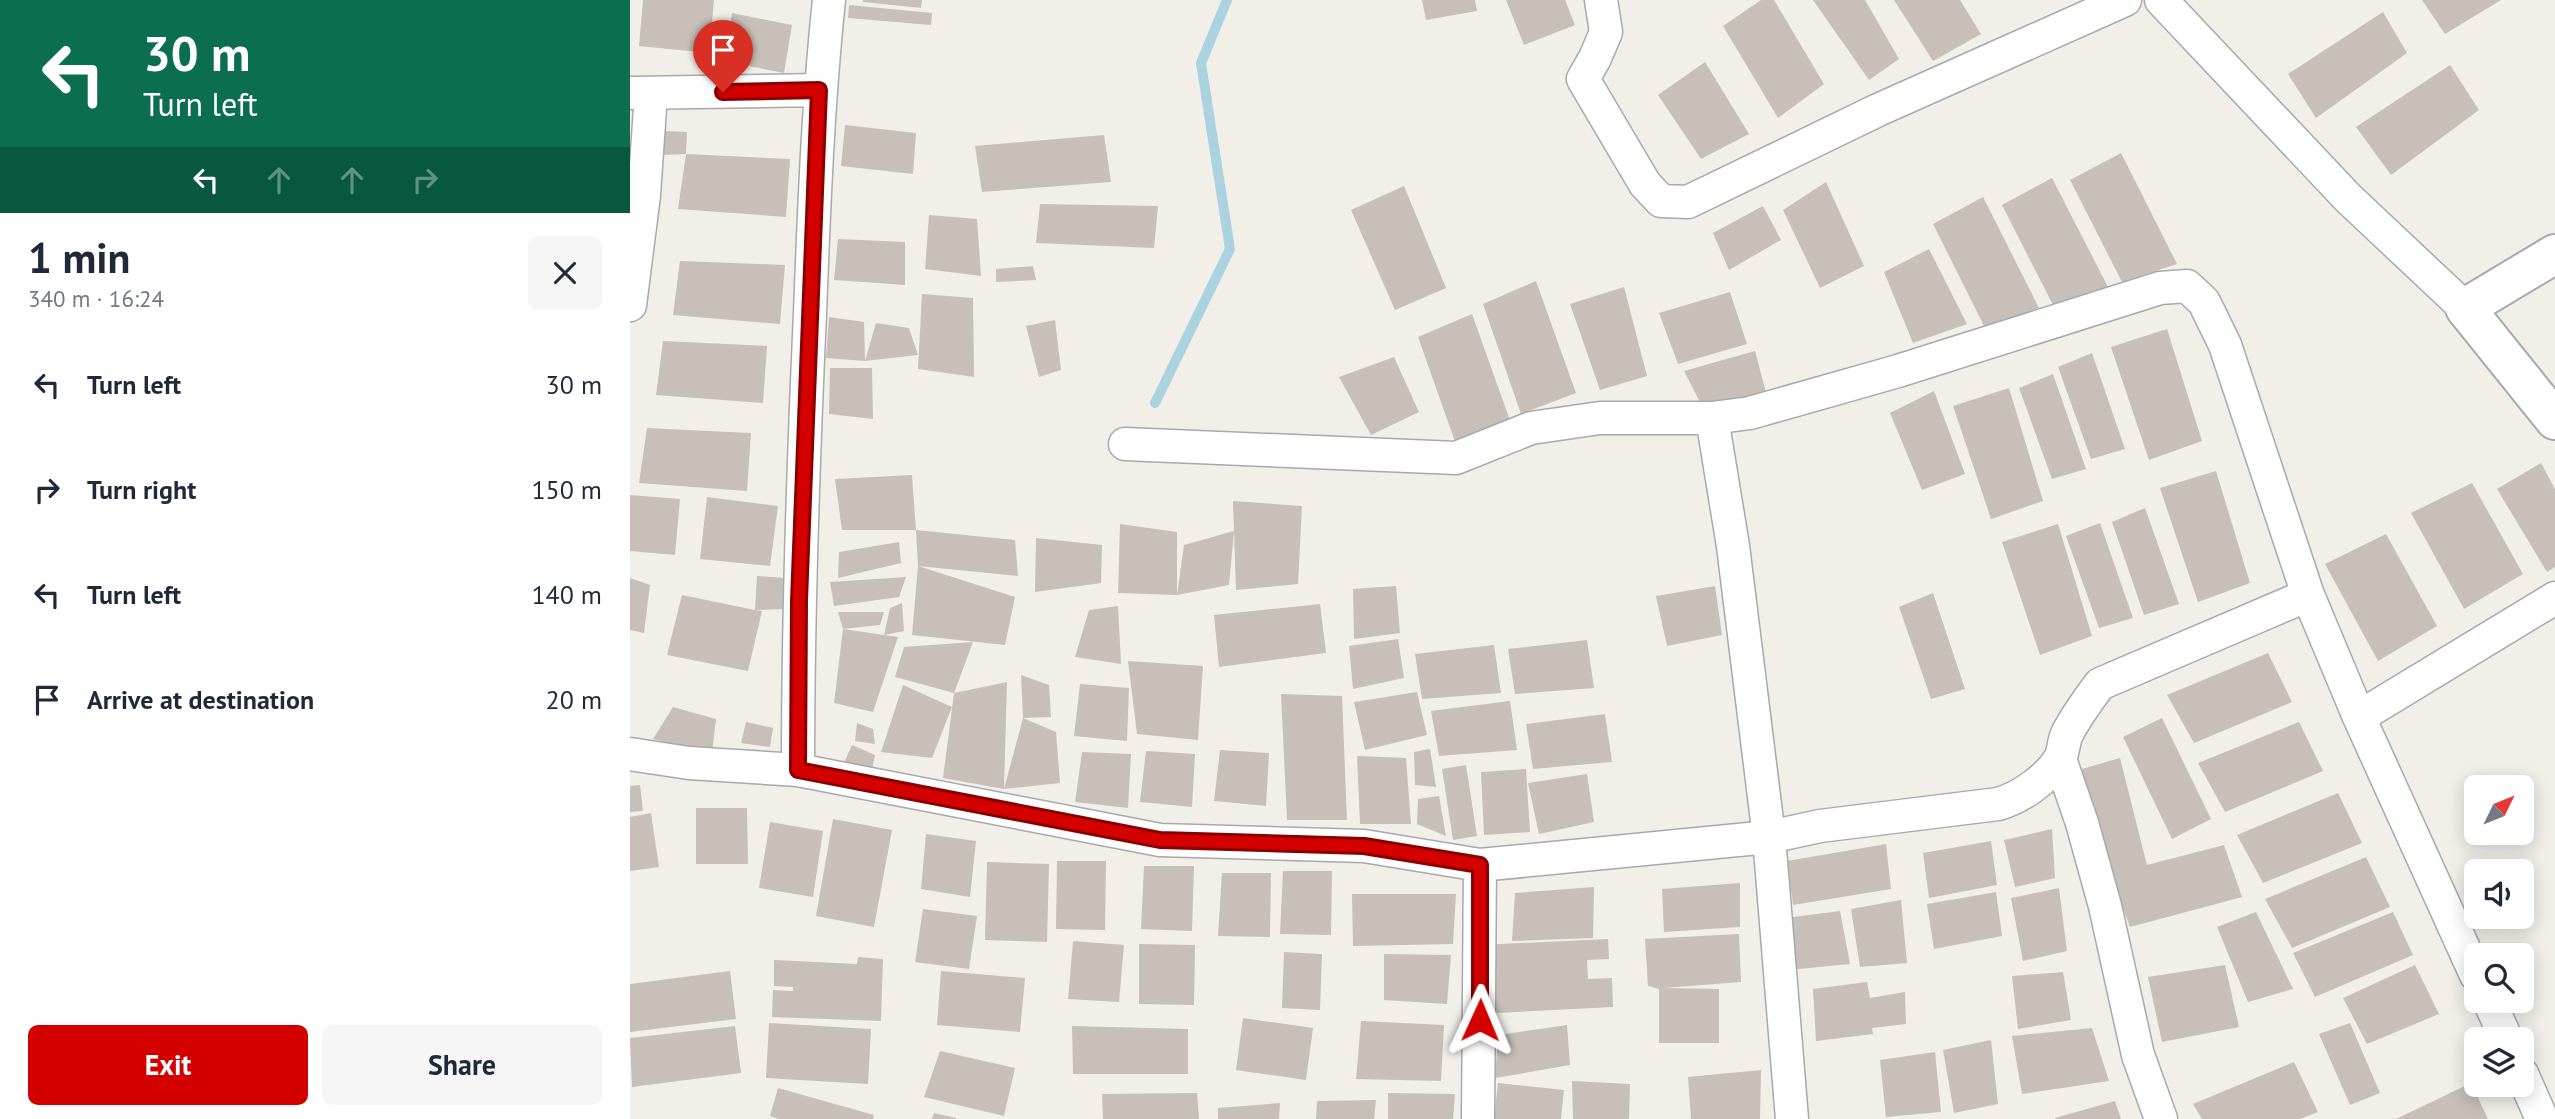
<!DOCTYPE html>
<meta charset="utf-8">
<style>
body{margin:0;font-family:"PT Sans",sans-serif;background:#f6f6f7;color:#1f2937;height:100vh;display:flex;flex-direction:column;font-size:26px;white-space:nowrap}
*{box-sizing:border-box;margin:0}
p{font-size:23px;color:#747a83}
.icon{flex:none;width:38px;height:38px;fill:none;stroke:currentColor;stroke-width:2;stroke-linecap:round;stroke-linejoin:round}
.map{position:relative;flex:1;overflow:hidden}
.sheet{display:flex;flex-direction:column;background:#fff;width:630px}
.sheet>*{flex:none}
.hud{background:#0b6e4f;color:#fff;overflow:hidden}
.needle{width:46px;rotate:47deg}
.controls{position:absolute;left:1834px;top:775px;display:grid;gap:14px}
.controls a{display:grid;place-items:center;width:70px;height:70px;border-radius:10px;background:#fff;box-shadow:0 4px 18px #0003;font-size:35px}
.pin{position:absolute;display:grid;place-items:center;width:60px;height:60px;color:#fff;margin:-72px -30px;border-radius:50% 50% 50% 0;rotate:-45deg;box-shadow:0 0 7px #0007}
.pin .icon{rotate:45deg}
.me{position:absolute;width:77px;margin:-38px;rotate:1deg;stroke-linejoin:round;filter:drop-shadow(0 0 5px #0008)}
.turn{display:flex;align-items:center;gap:24px;height:147px;padding:0 28px;font-size:32px}
.turn .icon{width:91px;height:91px;stroke-width:2.5}
.turn b{display:block;font-size:49px;line-height:60px}
.lanes{display:flex;align-items:center;height:66px;padding:0 28px;background:#0003;justify-content:center;gap:35px;direction:ltr}
.lanes .off{opacity:.35}
.round{display:grid;place-items:center;flex:none;width:74px;height:74px;border-radius:10px;background:#f6f6f7}
.summary{display:flex;align-items:center;justify-content:space-between;height:119px;padding:0 28px}
h1{font-size:42px;font-weight:600;line-height:52px}
.action{display:flex;gap:14px;margin-top:auto;padding:14px 28px}
.action a{flex:1;height:80px;border-radius:10px;background:#d40000;color:#fff;font-size:28px;font-weight:600;line-height:80px;text-align:center}
.action a+a{background:#f6f6f7;color:#1f2937}
ul{padding:0;list-style:none}
li{display:flex;align-items:center;gap:21px;height:105px;padding:0 28px}
li div{flex:1}
li b{display:block;font-size:26px}
li em{font-style:normal}
main{display:flex;flex:1;min-height:0}
.map>svg:first-child{display:block}
.lines{fill:none;stroke-linecap:round;stroke-linejoin:round}
.stream{stroke:#aad3df;stroke-width:10}
.building{fill:#c7bfb8}
.minor-casing{stroke:#a9a9a9;stroke-width:35}
.tertiary-casing{stroke:#a9a9a9;stroke-width:42}
.minor{stroke:#fff;stroke-width:32}
.tertiary{stroke:#fff;stroke-width:38}
.route-casing{stroke:#8a0000;stroke-width:18}
.route{stroke:#d40000;stroke-width:12}
</style>
<main>
<section class="sheet">
<div class="hud">
<div class="turn"><svg class="icon" aria-label="left" viewBox="0 0 24 24"><path d="M17 20v-9H6M10 6l-5 5 5 5"/></svg><div><b>30 m</b>Turn left</div></div>
<div class="lanes"><svg class="icon" aria-label="left" viewBox="0 0 24 24"><path d="M17 20v-9H6M10 6l-5 5 5 5"/></svg><svg class="icon off" aria-label="ahead" viewBox="0 0 24 24"><path d="M12 20V5M6 11l6-6 6 6"/></svg><svg class="icon off" aria-label="ahead" viewBox="0 0 24 24"><path d="M12 20V5M6 11l6-6 6 6"/></svg><svg class="icon off" aria-label="right" viewBox="0 0 24 24"><path d="M7 20v-9h11M14 6l5 5-5 5"/></svg></div>
</div>
<div class="summary"><div><h1>1 min</h1><p>340 m · 16:24</p></div><a class="round"><svg class="icon" aria-label="close" viewBox="0 0 24 24"><path d="M6 6l12 12M18 6L6 18"/></svg></a></div>
<ul>
<li><svg class="icon" aria-label="left" viewBox="0 0 24 24"><path d="M17 20v-9H6M10 6l-5 5 5 5"/></svg><div><b>Turn left</b></div><em>30 m</em></li>
<li><svg class="icon" aria-label="right" viewBox="0 0 24 24"><path d="M7 20v-9h11M14 6l5 5-5 5"/></svg><div><b>Turn right</b></div><em>150 m</em></li>
<li><svg class="icon" aria-label="left" viewBox="0 0 24 24"><path d="M17 20v-9H6M10 6l-5 5 5 5"/></svg><div><b>Turn left</b></div><em>140 m</em></li>
<li><svg class="icon" aria-label="arrive" viewBox="0 0 24 24"><path d="M6 21V4h12l-3 4 3 4H6"/></svg><div><b>Arrive at destination</b></div><em>20 m</em></li>
</ul>
<div class="action"><a>Exit</a><a>Share</a></div>
</section>
<div class="map">
<svg width="1925" height="1119" viewBox="0 0 1925 1119">
<rect width="100%" height="100%" fill="#f2efe9"/>
<g class="lines">
<!-- stream -->
<path class="stream" d="M 525,403 L 600,249 L 571,63 L 597,0"/>
</g>
<!-- building -->
<path class="building" d="M 13,0 L 84,0 L 79,53 L 9,46 Z
M 233,0 L 292,0 L 291,8 L 233,2 Z
M 792,0 L 845,0 L 847,11 L 796,20 Z
M 876,0 L 935,0 L 945,25 L 894,45 Z
M 1131,0 L 1144,0 L 1194,84 L 1148,118 L 1093,26 Z
M 1183,0 L 1235,0 L 1269,59 L 1239,80 Z
M 1264,0 L 1330,0 L 1351,34 L 1303,61 Z
M 1792,0 L 1871,0 L 1815,34 Z
M 219,5 L 302,13 L 301,25 L 218,18 Z
M 1753,12 L 1777,53 L 1686,118 L 1658,74 Z
M 102,13 L 162,25 L 154,73 L 93,61 Z
M 1075,62 L 1119,134 L 1071,159 L 1028,95 Z
M 1820,65 L 1849,110 L 1761,175 L 1726,127 Z
M 215,125 L 286,133 L 283,174 L 211,166 Z
M 34,131 L 57,132 L 56,154 L 160,159 L 156,217 L 48,209 L 56,154 L 32,155 Z
M 474,135 L 481,182 L 352,192 L 345,146 Z
M 1491,153 L 1547,264 L 1492,282 L 1440,180 Z
M 1422,178 L 1479,289 L 1424,307 L 1372,205 Z
M 1196,182 L 1234,266 L 1190,288 L 1153,210 Z
M 774,186 L 816,288 L 765,310 L 721,210 Z
M 1353,197 L 1409,308 L 1354,326 L 1303,224 Z
M 410,204 L 528,206 L 524,248 L 406,243 Z
M 1133,206 L 1151,240 L 1099,270 L 1083,233 Z
M 299,215 L 347,219 L 351,276 L 295,269 Z
M 208,239 L 275,242 L 275,285 L 204,280 Z
M 1299,249 L 1337,324 L 1283,343 L 1254,272 Z
M 50,261 L 155,265 L 150,324 L 43,315 Z
M 403,266 L 406,280 L 366,282 L 366,269 Z
M 906,281 L 946,393 L 891,414 L 853,304 Z
M 994,287 L 1017,376 L 970,390 L 940,304 Z
M 1100,292 L 1117,344 L 1048,364 L 1029,313 Z
M 292,294 L 343,298 L 344,377 L 288,369 Z
M 842,314 L 882,426 L 827,447 L 788,337 Z
M 199,317 L 234,322 L 235,361 L 246,323 L 279,328 L 288,355 L 235,361 L 196,358 Z
M 425,320 L 431,370 L 409,377 L 396,326 Z
M 1537,329 L 1572,441 L 1519,460 L 1481,347 Z
M 33,341 L 137,346 L 133,403 L 26,395 Z
M 1125,351 L 1138,400 L 1074,410 L 1054,371 Z
M 1462,353 L 1495,449 L 1461,459 L 1428,367 Z
M 764,357 L 789,412 L 741,435 L 709,377 Z
M 200,368 L 242,368 L 243,419 L 199,414 Z
M 1423,374 L 1456,469 L 1422,479 L 1389,388 Z
M 1379,388 L 1413,501 L 1361,519 L 1323,406 Z
M 1304,391 L 1335,474 L 1292,490 L 1260,413 Z
M 17,428 L 121,433 L 117,491 L 9,483 Z
M 1911,463 L 1925,489 L 1925,567 L 1917,572 L 1867,489 Z
M 1586,471 L 1620,583 L 1568,602 L 1530,488 Z
M 282,475 L 286,530 L 212,530 L 205,479 Z
M 1842,483 L 1893,574 L 1834,609 L 1781,513 Z
M 0,495 L 50,499 L 45,555 L 0,551 Z
M 77,497 L 148,506 L 140,566 L 70,559 Z
M 603,501 L 672,506 L 668,584 L 606,590 L 604,532 L 599,585 L 547,595 L 488,593 L 490,524 L 547,532 L 547,595 L 554,545 L 604,531 Z
M 1515,508 L 1549,604 L 1514,615 L 1482,522 Z
M 1470,523 L 1503,618 L 1469,628 L 1436,536 Z
M 1428,524 L 1462,636 L 1410,655 L 1372,542 Z
M 286,530 L 385,540 L 388,576 L 288,566 L 385,597 L 375,645 L 282,635 L 288,566 Z
M 1756,534 L 1807,626 L 1748,661 L 1695,564 Z
M 406,538 L 472,545 L 471,583 L 405,592 Z
M 269,542 L 271,563 L 208,578 L 209,552 Z
M 127,576 L 155,578 L 156,609 L 125,610 L 132,611 L 118,671 L 37,655 L 52,595 L 125,610 Z
M 276,577 L 269,597 L 204,606 L 200,582 Z
M 0,578 L 20,585 L 14,633 L 0,630 Z
M 766,586 L 770,633 L 724,639 L 723,589 Z
M 1085,586 L 1092,635 L 1037,646 L 1026,596 Z
M 1303,593 L 1335,689 L 1301,699 L 1269,607 Z
M 272,603 L 274,631 L 254,635 L 268,637 L 243,712 L 204,703 L 213,629 L 254,635 L 260,608 Z
M 690,604 L 696,653 L 589,667 L 584,615 Z
M 488,606 L 491,664 L 445,657 L 459,610 Z
M 208,612 L 254,612 L 250,625 L 213,629 Z
M 768,639 L 774,678 L 723,689 L 719,646 Z
M 957,640 L 964,688 L 885,694 L 878,649 Z
M 343,642 L 324,693 L 265,677 L 274,647 Z
M 864,645 L 871,693 L 792,699 L 785,654 Z
M 1638,653 L 1662,702 L 1564,743 L 1537,695 Z
M 498,661 L 573,666 L 568,740 L 507,734 Z
M 391,675 L 419,685 L 421,717 L 393,718 Z
M 377,682 L 374,789 L 313,778 L 324,693 Z
M 450,684 L 499,688 L 497,741 L 444,736 Z
M 273,685 L 322,707 L 302,758 L 251,752 Z
M 787,692 L 797,735 L 735,750 L 724,702 Z
M 651,694 L 712,696 L 717,820 L 657,820 Z
M 880,701 L 887,750 L 809,756 L 801,711 Z
M 43,707 L 86,719 L 82,753 L 23,739 Z
M 975,714 L 982,762 L 903,769 L 896,724 Z
M 393,718 L 426,732 L 430,783 L 374,789 Z
M 1532,718 L 1581,819 L 1542,839 L 1493,737 Z
M 116,722 L 143,728 L 140,747 L 111,743 Z
M 1669,722 L 1693,771 L 1595,812 L 1568,763 Z
M 227,723 L 243,729 L 245,744 L 225,741 Z
M 222,745 L 245,755 L 242,770 L 214,763 Z
M 800,749 L 806,787 L 785,785 L 784,752 Z
M 590,750 L 639,753 L 636,806 L 584,801 Z
M 516,751 L 565,754 L 562,807 L 510,802 Z
M 452,752 L 501,754 L 498,808 L 445,802 Z
M 727,756 L 776,758 L 781,824 L 730,824 Z
M 1490,758 L 1517,865 L 1594,845 L 1612,897 L 1500,927 L 1480,874 L 1452,769 Z
M 836,765 L 847,836 L 823,840 L 812,769 Z
M 896,769 L 900,832 L 854,835 L 851,772 Z
M 957,774 L 964,822 L 909,834 L 898,783 Z
M 10,785 L 13,811 L 0,812 L 0,786 Z
M 1708,793 L 1732,843 L 1633,883 L 1607,835 Z
M 809,796 L 816,836 L 787,824 L 788,799 Z
M 66,808 L 117,808 L 118,864 L 66,864 Z
M 21,813 L 29,867 L 0,871 L 0,817 Z
M 203,819 L 262,830 L 244,927 L 186,916 Z
M 140,822 L 193,831 L 183,897 L 129,888 Z
M 1422,829 L 1425,878 L 1385,887 L 1374,840 Z
M 296,834 L 346,841 L 340,897 L 291,889 Z
M 1361,841 L 1367,885 L 1299,898 L 1293,853 Z
M 1256,844 L 1261,889 L 1163,905 L 1157,861 Z
M 1736,857 L 1760,907 L 1662,948 L 1635,899 Z
M 427,861 L 476,861 L 475,930 L 426,929 Z
M 357,862 L 419,864 L 417,942 L 355,940 Z
M 514,866 L 564,866 L 562,931 L 511,929 Z
M 653,871 L 702,871 L 701,935 L 650,934 Z
M 592,873 L 641,873 L 640,937 L 588,936 Z
M 1110,883 L 1110,927 L 1034,932 L 1032,889 Z
M 964,887 L 963,938 L 882,941 L 885,893 Z
M 1429,888 L 1437,951 L 1393,961 L 1381,898 Z
M 1366,892 L 1372,936 L 1304,949 L 1297,904 Z
M 722,894 L 826,894 L 823,944 L 723,946 Z
M 1271,900 L 1277,963 L 1230,967 L 1221,909 Z
M 293,909 L 347,916 L 339,969 L 285,962 Z
M 1210,911 L 1220,964 L 1158,970 L 1155,918 Z
M 1626,912 L 1663,989 L 1618,1002 L 1587,927 Z
M 1763,912 L 1783,955 L 1685,997 L 1663,953 Z
M 1109,934 L 1111,982 L 1034,988 L 1089,989 L 1089,1043 L 1029,1043 L 1029,989 L 1018,986 L 1015,939 Z
M 978,939 L 979,959 L 957,960 L 958,979 L 982,978 L 983,1007 L 867,1013 L 851,945 Z
M 443,941 L 494,945 L 489,1002 L 438,999 Z
M 509,944 L 565,945 L 564,1005 L 509,1004 Z
M 654,952 L 692,954 L 690,1010 L 652,1008 Z
M 754,954 L 821,955 L 817,1004 L 754,1000 Z
M 228,957 L 253,959 L 251,1021 L 142,1017 L 143,990 L 163,991 L 163,987 L 144,986 L 144,960 L 227,964 Z
M 1595,965 L 1609,1027 L 1532,1042 L 1518,977 Z
M 1785,965 L 1809,1014 L 1737,1044 L 1713,998 Z
M 100,971 L 106,1019 L 0,1032 L 0,984 Z
M 311,971 L 395,978 L 390,1032 L 307,1025 Z
M 1433,972 L 1441,1020 L 1388,1029 L 1382,976 Z
M 1237,982 L 1240,998 L 1275,992 L 1276,1024 L 1242,1028 L 1243,1034 L 1186,1041 L 1183,989 Z
M 613,1018 L 683,1028 L 676,1080 L 606,1070 Z
M 731,1021 L 814,1025 L 811,1081 L 726,1079 Z
M 139,1023 L 241,1029 L 238,1084 L 136,1078 Z
M 1720,1023 L 1750,1093 L 1720,1105 L 1689,1034 Z
M 937,1025 L 940,1065 L 865,1078 L 868,1035 Z
M 105,1026 L 111,1073 L 2,1087 L 0,1038 Z
M 442,1026 L 558,1029 L 558,1074 L 443,1074 Z
M 1462,1028 L 1479,1081 L 1392,1094 L 1382,1036 Z
M 1361,1040 L 1368,1104 L 1324,1113 L 1313,1050 Z
M 310,1051 L 385,1068 L 374,1116 L 294,1097 Z
M 1305,1052 L 1311,1112 L 1256,1117 L 1250,1060 Z
M 1664,1062 L 1688,1112 L 1670,1119 L 1572,1119 L 1563,1104 Z
M 1131,1070 L 1130,1119 L 1061,1119 L 1058,1077 Z
M 942,1081 L 1000,1084 L 999,1119 L 943,1119 Z
M 868,1083 L 934,1090 L 931,1119 L 864,1119 Z
M 1841,1083 L 1858,1119 L 1766,1119 Z
M 148,1088 L 244,1115 L 243,1119 L 149,1119 L 140,1116 Z
M 567,1093 L 569,1119 L 473,1119 L 472,1094 Z
M 758,1093 L 825,1094 L 823,1119 L 758,1119 Z
M 746,1100 L 744,1119 L 686,1119 L 687,1101 Z
M 1485,1101 L 1491,1119 L 1425,1119 L 1425,1118 Z
M 650,1103 L 649,1119 L 588,1119 L 588,1108 Z
M 304,1113 L 326,1118 L 326,1119 L 302,1119 Z"/>
<g class="lines">
<defs>
<path id="minor" d="M 971,0 L 976,32 L 965,58 L 953,79 L 1015,184 L 1031,201 L 1058,202 L 1248,110 L 1495,0
M 1531,0 L 1718,198 L 1835,308
M 1,93 L 189,90
M 0,305 L 14,195 L 21,94
M 1082,418 L 1103,546 L 1139,837 L 1162,1119
M 495,444 L 826,458 L 901,428 L 970,418 L 1082,418 L 1120,413 L 1268,371 L 1530,288 L 1557,286 L 1574,302 L 1595,345 L 1678,595 L 1729,717 L 1846,975
M 1729,717 L 1925,598
M 0,754 L 59,763 L 168,770 L 530,840 L 734,846 L 850,865 L 1139,837 L 1190,826 L 1368,804 C 1390,798 1417,779 1429,760 C 1434,753 1433,742 1437,734 C 1446,716 1458,700 1470,684 L 1678,595
M 1430,759 L 1452,823 L 1475,906 L 1508,1055 L 1531,1119
M 168,770 C 168,618 173,466 180,313 C 184,208 188,104 199,0
M 1859,1001 L 1877,1040
M 1892,1074 L 1912,1119
M 848,1119 L 850,865"/>
<path id="tertiary" d="M 1925,254 L 1835,308 L 1925,420"/>
</defs>
<!-- minor casing -->
<use href="#minor" class="minor-casing"/>
<!-- tertiary casing -->
<use href="#tertiary" class="tertiary-casing"/>
<!-- minor -->
<use href="#minor" class="minor"/>
<!-- tertiary -->
<use href="#tertiary" class="tertiary"/>
</g>
<g class="lines">
<defs>
<path id="route" d="M 93,92 L 189,90 L 169,600 L 168,770 L 530,840 L 734,846 L 850,865 L 850,1020"/>
</defs>
<!-- route casing -->
<use href="#route" class="route-casing"/>
<!-- route -->
<use href="#route" class="route"/>
</g>
</svg>
<div class="controls">
<a><svg class="needle" viewBox="-14 -14 28 28"><path d="M0-13l5 13h-10z" fill="#e53935"/><path d="M0 13l5-13h-10z" fill="#747a83"/></svg></a>
<a><svg class="icon" aria-label="sound" viewBox="0 0 24 24"><path d="M4 9h4l5-4v14l-5-4H4zM17 9q2 3 0 6"/></svg></a>
<a><svg class="icon" aria-label="search" viewBox="0 0 24 24"><circle cx="10" cy="10" r="6"/><path d="M15 15l6 6"/></svg></a>
<a><svg class="icon" aria-label="layers" viewBox="0 0 24 24"><path d="M12 4l9 5-9 5-9-5zM3 14l9 5 9-5"/></svg></a>
</div>
<div class="pin" style="left:93px;top:92px;background:#d93025"><svg class="icon" aria-label="arrive" viewBox="0 0 24 24"><path d="M6 21V4h12l-3 4 3 4H6"/></svg></div>
<svg class="me" style="left:850px;top:1020px" viewBox="-20 -20 40 40"><path d="M0-17L14 15 0 8-14 15z" fill="#d40000" stroke="#fff" stroke-width="4"/></svg>
</div>
</main>
